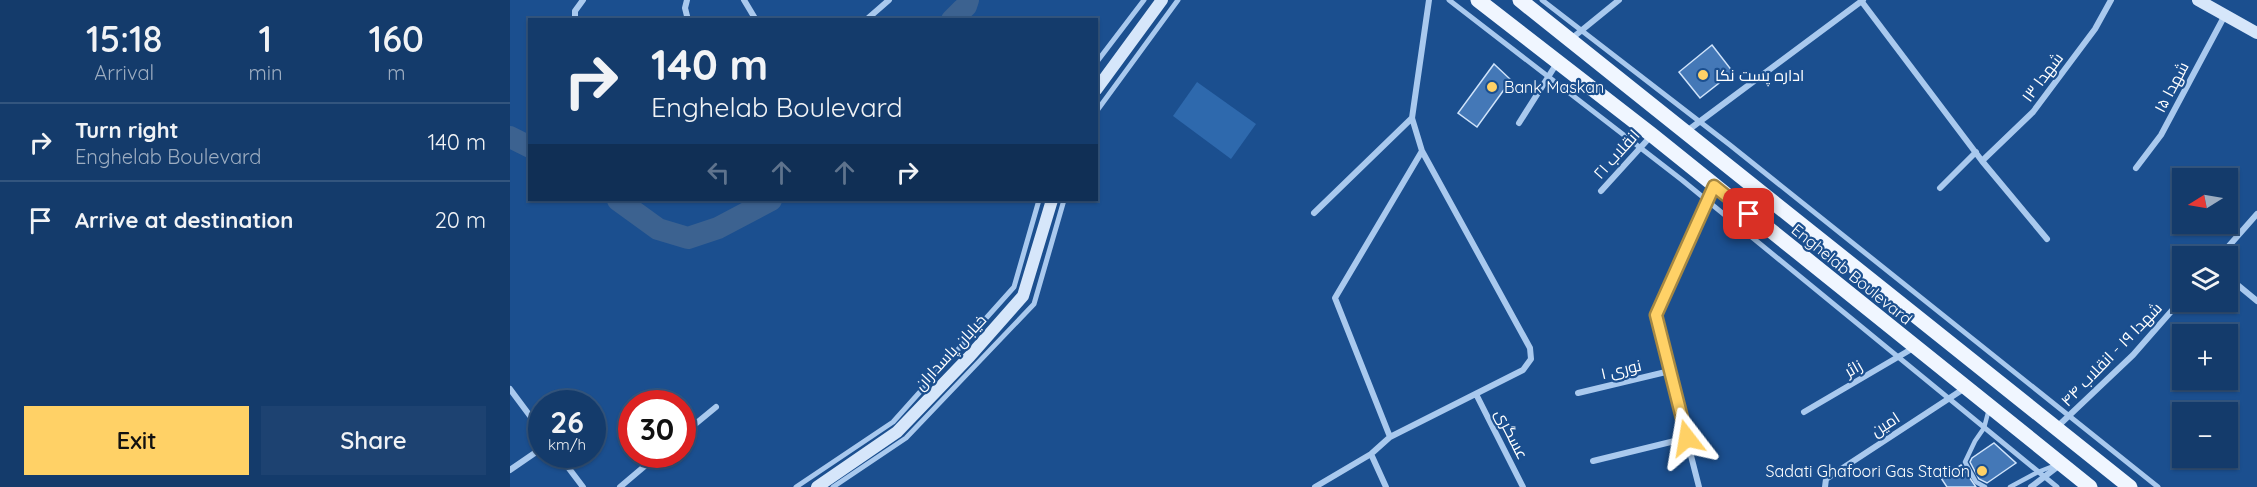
<!DOCTYPE html>
<meta charset="utf-8">
<style>
body{margin:0;font-family:Quicksand,Cairo,sans-serif;background:#1d4271;color:#f1f3f6;height:100vh;display:flex;flex-direction:column;font-size:22px;white-space:nowrap}
*{box-sizing:border-box;margin:0}
p{font-size:20px;color:#9dadc1}
.icon{flex:none;width:33px;height:33px;fill:none;stroke:currentColor;stroke-width:2;stroke-linecap:round;stroke-linejoin:round}
.map{position:relative;flex:1;overflow:hidden}
.side{display:flex;flex-direction:column;background:#143b6b;width:510px}
.side>*{flex:none}
.top-card{position:absolute;left:18px;top:18px;width:570px;height:183px;border-radius:0px;box-shadow:0 2px 4px #0004,0 0 0 2px #33557e;background:#143b6b;color:#f1f3f6;overflow:hidden}
.needle{width:39px;rotate:259deg}
.fabs{position:absolute;left:1662px;top:168px;display:grid;gap:12px}
.fabs a{display:grid;place-items:center;width:66px;height:66px;border-radius:0px;background:#143b6b;box-shadow:0 2px 4px #0004,0 0 0 2px #33557e;font-size:30px}
.speed{position:absolute;left:18px;top:390px;display:flex;gap:12px;font-size:30px;font-weight:700;text-align:center}
.speed>*{display:grid;place-content:center;width:78px;height:78px;border-radius:50%;background:#143b6b;box-shadow:0 2px 4px #0004,0 0 0 2px #33557e;line-height:1}
.speed small{font-size:15px;font-weight:400}
.speed .limit{border:9px solid #d22;background:#fff;color:#111}
.pin{position:absolute;display:grid;place-items:center;width:51px;height:51px;color:#fff;margin:-26px;border-radius:12px;box-shadow:0 3px 9px #0006}
.me{position:absolute;width:66px;margin:-33px;rotate:346deg;stroke-linejoin:round;filter:drop-shadow(0 0 4px #0008)}
.turn{display:flex;align-items:center;gap:21px;height:126px;padding:0 24px;font-size:27px}
.turn .icon{width:78px;height:78px;stroke-width:2.5}
.turn b{display:block;font-size:42px;line-height:51px}
.lanes{display:flex;align-items:center;height:57px;padding:0 24px;background:#0003;justify-content:center;gap:30px;direction:ltr}
.lanes .off{opacity:.35}
.eta{display:flex;justify-content:space-evenly;align-items:center;height:102px;text-align:center}
.eta b{font-size:36px;font-weight:600;line-height:42px}
.button{display:flex;gap:12px;margin-top:auto;padding:12px 24px}
.button a{flex:1;height:69px;border-radius:0px;background:#ffd166;color:#111;font-size:24px;font-weight:600;line-height:69px;text-align:center}
.button a+a{background:#1d4271;color:#f1f3f6}
ul{padding:0;list-style:none}
li{display:flex;align-items:center;gap:18px;height:78px;padding:0 24px;border-top:2px solid #33557e}
li div{flex:1}
li b{display:block;font-size:22px}
li em{font-style:normal}
main{display:flex;flex:1;min-height:0}
.map>svg:first-child{display:block}
.green{fill:#2e69ad}
.lines{fill:none;stroke-linecap:round;stroke-linejoin:round}
.river{stroke:#3c6290;stroke-width:22}
.building{fill:#4478b7;stroke:#cfe3fa;stroke-width:1.5}
.service{stroke:#a9c9ee;stroke-width:4.5}
.pedestrian{stroke:#a9c9ee;stroke-width:5}
.minor{stroke:#a9c9ee;stroke-width:6}
.secondary{stroke:#d6e6fa;stroke-width:12}
.primary{stroke:#f0f6ff;stroke-width:15}
.route-casing{stroke:#a68842;stroke-width:15}
.route{stroke:#ffd166;stroke-width:10}
.poi-dot{fill:#ffd166;stroke:#1b4f8f;stroke-width:2}
.labels{text-anchor:middle;dominant-baseline:central;stroke-width:4.5;stroke-linejoin:round;paint-order:stroke}
.poi-label{font-size:16px;fill:#fff;stroke:#1b4f8f;text-anchor:start}
.street-label{font-size:16px;fill:#fff;stroke:#1b4f8f}
</style>
<main>
<section class="side">
<div class="eta">
<div><b>15:18</b><p>Arrival</p></div>
<div><b>1</b><p>min</p></div>
<div><b>160</b><p>m</p></div>
</div>
<ul>
<li><svg class="icon" aria-label="right" viewBox="0 0 24 24"><path d="M7 20v-9h11M14 6l5 5-5 5"/></svg><div><b>Turn right</b><p>Enghelab Boulevard</p></div><em>140 m</em></li>
<li><svg class="icon" aria-label="arrive" viewBox="0 0 24 24"><path d="M6 21V4h12l-3 4 3 4H6"/></svg><div><b>Arrive at destination</b></div><em>20 m</em></li>
</ul>
<div class="button"><a>Exit</a><a>Share</a></div>
</section>
<div class="map">
<svg width="1747" height="487" viewBox="0 0 1747 487">
<rect width="100%" height="100%" fill="#1b4f8f"/>
<!-- green -->
<path class="green" d="M 687,82 L 746,124 L 721,159 L 663,116 Z"/>
<g class="lines">
<!-- river -->
<path class="river" d="M 442,20 L 456,6 L 458,0
M 0,137 L 20,147
M 108,200 L 148,229 L 178,238 L 208,228 L 261,200"/>
</g>
<!-- building -->
<path class="building" d="M 1202,45 L 1223,72 L 1190,98 L 1169,72 Z
M 984,64 L 1001,80 L 967,127 L 948,113 Z
M 1484,443 L 1506,463 L 1477,483 L 1469,479 L 1460,462 L 1462,458 Z
M 1451,465 L 1466,487 L 1437,487 L 1431,478 Z"/>
<g class="lines">
<!-- service -->
<path class="service" d="M 1475,487 L 1466,482 L 1455,462 L 1465,441 L 1474,428 L 1479,409
M 1500,487 L 1528,472 L 1546,465"/>
<!-- pedestrian -->
<path class="pedestrian" d="M 939,0 L 1172,180 L 1547,487
M 1032,0 L 1220,145 L 1648,487
M 586,63 L 634,0
M 586,112 L 668,0
M 286,487 L 383,422 L 504,287 L 529,200
M 323,487 L 396,438 L 524,304 L 554,200"/>
<!-- minor -->
<path class="minor" d="M 177,0 L 175,8 L 178,20
M 234,0 L 246,20
M 1352,2 L 1472,161 L 1537,239
M 65,20 L 65,11 L 73,0
M 356,20 L 379,0
M 1061,39 L 1109,0
M 1009,123 L 1047,63
M 1177,131 L 1353,0
M 1472,161 L 1523,112 L 1585,29 L 1601,0
M 1626,168 L 1651,135 L 1715,15
M 1430,188 L 1466,152
M 1091,191 L 1141,136
M 804,213 L 902,118
M 1710,256 L 1747,214
M 1718,277 L 1747,301
M 0,389 L 32,432
M 1068,393 L 1160,371
M 966,394 L 1013,487
M 1294,412 L 1405,347
M 1547,427 L 1623,355 L 1672,299
M 172,435 L 206,407
M 880,437 L 1013,370 L 1021,359 L 1020,348 L 912,151
M 48,454 L 73,487
M 861,454 L 876,487
M 1083,461 L 1177,438
M 0,470 L 32,448
M 110,487 L 149,454
M 805,487 L 861,454 L 880,437 L 825,298 L 912,151 L 902,118 L 919,0
M 1189,487 L 1145,315 L 1204,187
M 1315,487 L 1316,479 L 1455,388
M 1521,487 L 1551,464"/>
<!-- secondary -->
<path class="secondary" d="M 1688,0 L 1747,33
M 586,90 L 652,0
M 307,487 L 387,432 L 460,356 L 513,296 L 542,200"/>
<!-- primary -->
<path class="primary" d="M 968,0 L 1142,135 L 1580,487
M 1010,0 L 1620,487"/>
</g>
<g class="lines">
<defs>
<path id="route" d="M 1177,438 L 1146,315 L 1204,186 L 1239,214"/>
</defs>
<!-- route casing -->
<use href="#route" class="route-casing"/>
<!-- route -->
<use href="#route" class="route"/>
</g>
<!-- markers -->
<g class="poi-dot">
<circle cx="1193" cy="75" r="6"/>
<circle cx="982" cy="87" r="6"/>
<circle cx="1472" cy="471" r="6"/>
</g>
<g class="labels">
<!-- poi labels -->
<g class="poi-label">
<text x="1205" y="75">اداره پست نکا</text>
<text x="994" y="87">Bank Maskan</text>
<text x="1460" y="471" text-anchor="end">Sadati Ghafoori Gas Station</text>
</g>
<!-- street labels -->
<g class="street-label">
<text transform="translate(1532 77) rotate(-53)">شهدا ۱۳</text>
<text transform="translate(1661 87) rotate(-62)">شهدا ۱۵</text>
<text transform="translate(1106 154) rotate(-48)">انقلاب ۲۱</text>
<text transform="translate(1342 274) rotate(39)">Enghelab Boulevard</text>
<text transform="translate(440 352) rotate(-47)">خیابان پاسداران</text>
<text transform="translate(1601 354) rotate(-46)">شهدا ۱۹ - انقلاب ۴۴</text>
<text transform="translate(1343 368) rotate(-30)">زائر</text>
<text transform="translate(1111 369) rotate(-13)">نوری ۱</text>
<text transform="translate(1375 424) rotate(-33)">امین</text>
<text transform="translate(1002 434) rotate(63)">عسگری</text>
</g>
</g>
</svg>
<div class="fabs">
<a><svg class="needle" viewBox="-14 -14 28 28"><path d="M0-13l5 13h-10z" fill="#e53935"/><path d="M0 13l5-13h-10z" fill="#9dadc1"/></svg></a>
<a><svg class="icon" aria-label="layers" viewBox="0 0 24 24"><path d="M12 4l9 5-9 5-9-5zM3 14l9 5 9-5"/></svg></a>
<a>+</a>
<a>−</a>
</div>
<div class="speed"><div>26<small>km/h</small></div><div class="limit">30</div></div>
<div class="pin" style="left:1239px;top:214px;background:#d93025"><svg class="icon" aria-label="arrive" viewBox="0 0 24 24"><path d="M6 21V4h12l-3 4 3 4H6"/></svg></div>
<svg class="me" style="left:1177px;top:438px" viewBox="-20 -20 40 40"><path d="M0-17L14 15 0 8-14 15z" fill="#ffd166" stroke="#fff" stroke-width="4"/></svg>
<div class="top-card">
<div class="turn"><svg class="icon" aria-label="right" viewBox="0 0 24 24"><path d="M7 20v-9h11M14 6l5 5-5 5"/></svg><div><b>140 m</b>Enghelab Boulevard</div></div>
<div class="lanes"><svg class="icon off" aria-label="left" viewBox="0 0 24 24"><path d="M17 20v-9H6M10 6l-5 5 5 5"/></svg><svg class="icon off" aria-label="ahead" viewBox="0 0 24 24"><path d="M12 20V5M6 11l6-6 6 6"/></svg><svg class="icon off" aria-label="ahead" viewBox="0 0 24 24"><path d="M12 20V5M6 11l6-6 6 6"/></svg><svg class="icon" aria-label="right" viewBox="0 0 24 24"><path d="M7 20v-9h11M14 6l5 5-5 5"/></svg></div>
</div>
</div>
</main>
